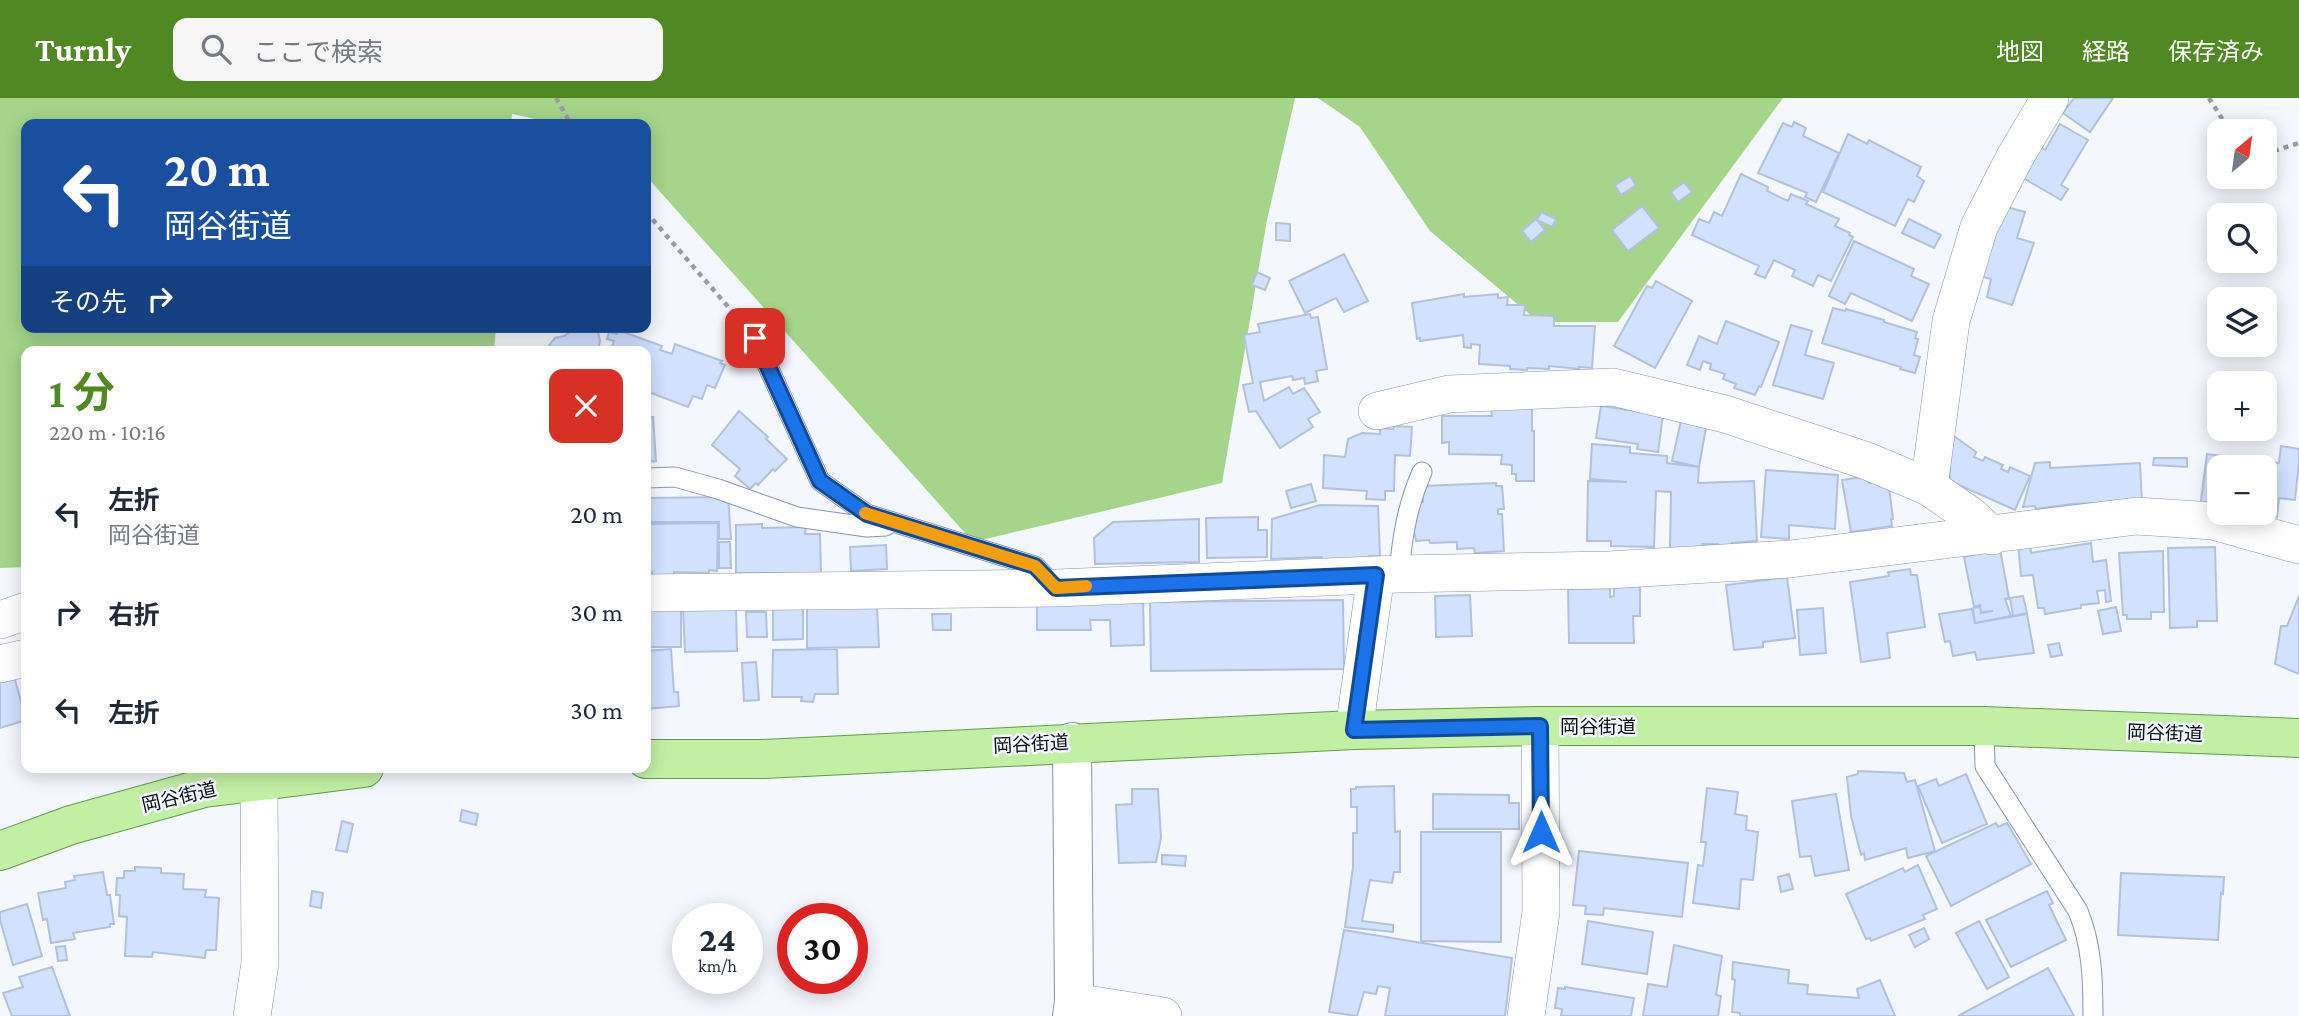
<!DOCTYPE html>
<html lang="ja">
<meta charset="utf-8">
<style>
body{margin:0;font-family:"Crimson Pro","Noto Sans JP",serif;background:#f6f6f7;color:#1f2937;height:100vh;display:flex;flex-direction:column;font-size:26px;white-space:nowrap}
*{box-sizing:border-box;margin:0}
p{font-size:23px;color:#747a83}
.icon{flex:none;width:38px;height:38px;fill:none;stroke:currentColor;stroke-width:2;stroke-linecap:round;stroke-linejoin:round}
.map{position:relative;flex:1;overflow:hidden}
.sheet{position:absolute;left:21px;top:248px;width:630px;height:427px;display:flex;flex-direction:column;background:#fff;border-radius:14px;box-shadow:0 4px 18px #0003}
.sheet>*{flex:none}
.top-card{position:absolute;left:21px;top:21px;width:630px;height:214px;border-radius:14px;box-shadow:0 4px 18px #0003;background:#1a4fa0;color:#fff;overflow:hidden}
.needle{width:46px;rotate:29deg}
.buttons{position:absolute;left:2207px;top:21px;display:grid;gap:14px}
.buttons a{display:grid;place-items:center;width:70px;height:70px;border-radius:14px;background:#fff;box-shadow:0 4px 18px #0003;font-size:35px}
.speed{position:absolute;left:672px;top:805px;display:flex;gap:14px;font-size:35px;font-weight:700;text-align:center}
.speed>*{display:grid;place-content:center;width:91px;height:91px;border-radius:50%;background:#fff;box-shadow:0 4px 18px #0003;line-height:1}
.speed small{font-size:18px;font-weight:400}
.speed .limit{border:10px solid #d22;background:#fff;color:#111}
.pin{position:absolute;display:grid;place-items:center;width:60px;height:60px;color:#fff;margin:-30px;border-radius:14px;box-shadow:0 4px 10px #0006}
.me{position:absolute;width:77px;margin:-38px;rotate:0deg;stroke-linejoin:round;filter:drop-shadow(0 0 5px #0008)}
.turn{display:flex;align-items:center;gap:24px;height:147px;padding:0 28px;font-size:32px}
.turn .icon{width:91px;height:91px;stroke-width:2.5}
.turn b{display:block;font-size:49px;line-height:60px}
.then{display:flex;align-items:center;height:66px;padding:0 28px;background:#0003;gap:14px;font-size:26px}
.round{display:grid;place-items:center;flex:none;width:74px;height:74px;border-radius:14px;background:#f6f6f7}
.head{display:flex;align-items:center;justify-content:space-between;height:119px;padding:0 28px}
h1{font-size:42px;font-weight:700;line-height:52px;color:#508824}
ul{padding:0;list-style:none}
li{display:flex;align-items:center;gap:21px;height:98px;padding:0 28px}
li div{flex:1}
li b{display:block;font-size:26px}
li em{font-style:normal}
header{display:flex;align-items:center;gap:42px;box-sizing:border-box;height:98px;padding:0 35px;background:#508824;color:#fff}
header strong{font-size:33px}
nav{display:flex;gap:38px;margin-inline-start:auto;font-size:24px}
.search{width:490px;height:63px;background:#f6f6f7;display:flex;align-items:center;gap:18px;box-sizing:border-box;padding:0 24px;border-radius:14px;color:#747a83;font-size:26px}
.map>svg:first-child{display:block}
.forest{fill:#a5d48a}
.building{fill:#d2e1ff;stroke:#b3c1de;stroke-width:2}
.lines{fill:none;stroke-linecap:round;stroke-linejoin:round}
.service-casing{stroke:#8895b1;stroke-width:21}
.minor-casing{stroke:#8895b1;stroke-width:38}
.tertiary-casing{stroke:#8895b1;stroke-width:40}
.primary-casing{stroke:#67994b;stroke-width:40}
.path{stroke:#999ca4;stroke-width:4.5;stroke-dasharray:5 5;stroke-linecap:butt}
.service{stroke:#fff;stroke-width:19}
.minor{stroke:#fff;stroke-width:37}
.tertiary{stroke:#fff;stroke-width:38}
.primary{stroke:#c2efa4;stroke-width:38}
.route-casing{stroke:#114b97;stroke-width:18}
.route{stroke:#1a73e8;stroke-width:12}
.slow{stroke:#f59e0b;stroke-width:12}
.labels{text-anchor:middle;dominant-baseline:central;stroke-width:5;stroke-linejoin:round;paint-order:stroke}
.street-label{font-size:19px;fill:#090d17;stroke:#f4f7fd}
</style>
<header>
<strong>Turnly</strong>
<div class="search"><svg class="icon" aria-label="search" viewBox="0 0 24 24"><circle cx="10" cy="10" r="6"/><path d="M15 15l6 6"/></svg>ここで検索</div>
<nav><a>地図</a><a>経路</a><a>保存済み</a></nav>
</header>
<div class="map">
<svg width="2299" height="918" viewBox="0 0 2299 918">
<rect width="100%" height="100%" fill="#f4f7fd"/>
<!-- forest -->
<path class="forest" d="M 0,0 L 1295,0 L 1267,122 L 1222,385 L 973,444 L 646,78 L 646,26 L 559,26 L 512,16 L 511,26 L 26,26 L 26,229 L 496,229 L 494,254 L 26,254 L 26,469 L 0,470 Z
M 1318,0 L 1783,0 L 1618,224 L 1539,224 L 1430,133 L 1360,29 Z"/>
<!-- building -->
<path class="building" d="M 2074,0 L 2113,0 L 2090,34 L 2063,15 Z
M 1794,24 L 1806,30 L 1803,38 L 1839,55 L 1816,104 L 1805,99 L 1807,95 L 1758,75 L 1783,25 L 1792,29 Z
M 2060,26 L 2088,42 L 2061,87 L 2068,91 L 2061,102 L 2023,80 L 2041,49 L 2045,52 Z
M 1848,36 L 1867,46 L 1869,42 L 1921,69 L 1917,78 L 1924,83 L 1914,104 L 1908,101 L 1895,128 L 1823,94 Z
M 1741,76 L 1768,89 L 1767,93 L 1788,103 L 1791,96 L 1808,103 L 1806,106 L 1839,121 L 1835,128 L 1850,135 L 1849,137 L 1853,139 L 1831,183 L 1818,177 L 1813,188 L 1792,178 L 1795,172 L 1774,162 L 1765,180 L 1755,176 L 1759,168 L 1692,137 L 1699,121 L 1709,125 L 1714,114 L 1722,118 Z
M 1630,78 L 1636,87 L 1621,97 L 1615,87 Z
M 1684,84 L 1692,94 L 1678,104 L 1671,94 Z
M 1999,107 L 2025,114 L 2017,140 L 2034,145 L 2012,207 L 1987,199 L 1991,181 L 1976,177 Z
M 1642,108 L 1659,130 L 1628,153 L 1612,132 Z
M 1541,114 L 1556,121 L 1552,129 L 1537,122 Z
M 1536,121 L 1545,132 L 1531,144 L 1522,133 Z
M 1909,121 L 1941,137 L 1934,150 L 1902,135 Z
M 1276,125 L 1290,126 L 1290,143 L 1276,142 Z
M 1854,143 L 1914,171 L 1911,178 L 1929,186 L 1912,223 L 1851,195 L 1845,206 L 1829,198 Z
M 1344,156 L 1368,203 L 1344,214 L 1336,200 L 1305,215 L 1289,183 Z
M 1257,174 L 1270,180 L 1265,192 L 1252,187 Z
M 1656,183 L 1692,203 L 1655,270 L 1614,248 L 1647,188 L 1652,190 Z
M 1464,196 L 1464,199 L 1498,196 L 1498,200 L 1508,199 L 1507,207 L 1525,207 L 1524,217 L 1554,218 L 1554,228 L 1595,228 L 1592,270 L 1579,269 L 1579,271 L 1549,268 L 1549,271 L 1527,270 L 1527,272 L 1510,271 L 1510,268 L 1479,266 L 1480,247 L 1471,246 L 1471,250 L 1464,249 L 1463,237 L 1420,243 L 1420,240 L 1417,241 L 1412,205 Z
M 1833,210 L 1845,213 L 1846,211 L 1884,222 L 1884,224 L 1917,234 L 1915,240 L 1918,241 L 1914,257 L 1920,259 L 1915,275 L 1900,271 L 1901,269 L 1822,245 Z
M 1310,216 L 1311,220 L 1318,219 L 1327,271 L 1316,273 L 1318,283 L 1305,286 L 1304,280 L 1293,282 L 1292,278 L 1260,284 L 1264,303 L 1289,289 L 1293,296 L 1304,290 L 1320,314 L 1308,321 L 1313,329 L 1280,350 L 1256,313 L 1249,314 L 1243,287 L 1253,285 L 1244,237 L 1260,234 L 1258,226 Z
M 1726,223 L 1779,244 L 1761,289 L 1759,288 L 1755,297 L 1734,290 L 1736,286 L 1723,281 L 1725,276 L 1710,271 L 1711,266 L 1703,263 L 1700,272 L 1687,267 L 1699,238 L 1717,246 Z
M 1791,227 L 1812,233 L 1805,257 L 1834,265 L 1823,301 L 1773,287 Z
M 597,229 L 600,243 L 598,254 L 544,254 L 555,240 L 564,238 L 576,230 Z
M 618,232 L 662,248 L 660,252 L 672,256 L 675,246 L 722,263 L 720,265 L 725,267 L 715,290 L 707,287 L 702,301 L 693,298 L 688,309 L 646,293 L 646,254 L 610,254 L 614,243 L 607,241 L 609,234 L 617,236 Z
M 1532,306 L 1532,333 L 1534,333 L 1534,383 L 1516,383 L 1516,376 L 1512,376 L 1512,367 L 1501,366 L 1502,357 L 1449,356 L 1449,344 L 1442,345 L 1442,318 L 1492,318 L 1491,310 Z
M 1601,308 L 1663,317 L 1658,354 L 1637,351 L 1638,346 L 1596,340 Z
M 739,313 L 768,339 L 766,341 L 787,361 L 775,373 L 773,371 L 758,387 L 756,385 L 750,391 L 735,378 L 740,371 L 712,347 Z
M 1682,318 L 1707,324 L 1699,369 L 1672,363 Z
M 653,319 L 656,363 L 646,364 L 646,320 Z
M 1394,328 L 1412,329 L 1410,358 L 1395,357 L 1394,393 L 1385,393 L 1385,402 L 1366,401 L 1367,393 L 1323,390 L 1324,357 L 1345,359 L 1348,341 L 1362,335 L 1380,336 L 1380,330 L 1393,331 Z
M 1954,338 L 1976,354 L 1974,359 L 1983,363 L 1985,359 L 2003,367 L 2001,371 L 2008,374 L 2010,369 L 2030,378 L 2015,412 L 1950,383 L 1950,345 Z
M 1592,346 L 1630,349 L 1630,355 L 1667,358 L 1667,365 L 1699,369 L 1698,385 L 1754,383 L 1757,443 L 1732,445 L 1732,449 L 1719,449 L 1718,446 L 1702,446 L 1702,449 L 1670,451 L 1671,394 L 1656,393 L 1654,449 L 1611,448 L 1611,443 L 1587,443 L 1588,383 L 1627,384 L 1590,381 Z
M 2281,348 L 2299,351 L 2299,364 L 2295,402 L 2279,400 L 2277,419 L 2239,415 L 2264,415 L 2264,369 L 2219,369 L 2219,412 L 2200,410 L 2207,356 L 2279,365 Z
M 2154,360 L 2187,360 L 2187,369 L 2153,367 Z
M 2050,364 L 2050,370 L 2140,365 L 2142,403 L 2072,406 L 2036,411 L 2035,408 L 2023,409 L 2035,365 Z
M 1766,372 L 1838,377 L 1835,431 L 1789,427 L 1789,441 L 1761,439 Z
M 1868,378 L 1869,385 L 1888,382 L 1893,421 L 1891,421 L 1892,428 L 1851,434 L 1842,382 Z
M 1496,385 L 1496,388 L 1502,388 L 1504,411 L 1498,411 L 1498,416 L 1502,416 L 1504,453 L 1475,455 L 1474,450 L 1457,451 L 1457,444 L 1430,445 L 1429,442 L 1416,443 L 1415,437 L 1406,437 L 1410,404 L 1423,404 L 1422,388 Z
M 1311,386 L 1316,403 L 1291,410 L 1286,393 Z
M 728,399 L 731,441 L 719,441 L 719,424 L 646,424 L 646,400 Z
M 1320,407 L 1378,408 L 1380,458 L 1369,458 L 1369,462 L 1322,463 L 1322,459 L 1271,461 L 1272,421 Z
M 1258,419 L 1258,432 L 1267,432 L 1267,459 L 1207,460 L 1206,420 Z
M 1199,421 L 1199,464 L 1095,466 L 1094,440 L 1113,424 Z
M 718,425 L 717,473 L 709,472 L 709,475 L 674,474 L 674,478 L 652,478 L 652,474 L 646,474 L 646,426 Z
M 762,426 L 762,430 L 806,429 L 805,436 L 820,436 L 821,475 L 736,475 L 736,427 Z
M 719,444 L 730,444 L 731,470 L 719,470 Z
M 2030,445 L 2031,455 L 2091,445 L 2093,464 L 2106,462 L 2111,503 L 2106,504 L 2105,492 L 2097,493 L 2099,505 L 2081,507 L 2081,510 L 2045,516 L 2044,510 L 2038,510 L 2033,477 L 2021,478 L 2018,446 Z
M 886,447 L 887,471 L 851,473 L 850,449 Z
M 2215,449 L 2217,523 L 2197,523 L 2197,529 L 2170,530 L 2168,450 Z
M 2000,451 L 2009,500 L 2005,501 L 2011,518 L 1975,525 L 1973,510 L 1980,509 L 1981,515 L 1993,513 L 1981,514 L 1980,507 L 1974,509 L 1964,459 Z
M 2163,453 L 2164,514 L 2151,514 L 2151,521 L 2127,521 L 2127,517 L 2123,517 L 2119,455 Z
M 1910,471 L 1911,477 L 1917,477 L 1925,529 L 1887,535 L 1890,560 L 1861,564 L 1850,484 L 1889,478 L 1888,474 Z
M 1787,479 L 1795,540 L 1763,544 L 1763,549 L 1734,552 L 1726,487 Z
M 1614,487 L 1640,487 L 1640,518 L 1633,518 L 1634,545 L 1569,545 L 1568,491 L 1610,490 L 1610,499 L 1614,498 Z
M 1470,497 L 1472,538 L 1436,539 L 1435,498 Z
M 1143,498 L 1144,547 L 1111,548 L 1110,522 L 1090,522 L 1091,532 L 1037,532 L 1037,506 Z
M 2023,498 L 2027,515 L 2013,518 L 2010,500 Z
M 2299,498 L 2299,576 L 2275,566 L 2281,528 L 2287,528 Z
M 1343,502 L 1344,571 L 1151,573 L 1150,504 Z
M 736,508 L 737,553 L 685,554 L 683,510 Z
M 773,509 L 803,509 L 803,541 L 773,542 Z
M 807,509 L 877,509 L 879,549 L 807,550 Z
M 2116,509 L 2121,533 L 2103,536 L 2098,513 Z
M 1823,510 L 1826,555 L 1800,557 L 1797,512 Z
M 1972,511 L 1975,525 L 2027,516 L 2034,555 L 1977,562 L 1975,554 L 1953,558 L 1950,543 L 1945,544 L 1939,516 Z
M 646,512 L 681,512 L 681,549 L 646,549 Z
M 746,514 L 766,514 L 767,539 L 747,539 Z
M 932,516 L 951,516 L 951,532 L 933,532 Z
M 2059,545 L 2062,557 L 2051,559 L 2048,547 Z
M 671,551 L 674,594 L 678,594 L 679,608 L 646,611 L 646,553 Z
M 837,551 L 838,596 L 815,596 L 813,604 L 801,603 L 802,599 L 772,599 L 773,552 Z
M 756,564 L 759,602 L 744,603 L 742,565 Z
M 14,578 L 26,622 L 0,630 L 0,582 Z
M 1858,673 L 1904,675 L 1907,684 L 1915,682 L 1935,753 L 1908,760 L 1906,750 L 1865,762 L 1864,755 L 1861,757 L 1851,718 L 1847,679 L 1858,676 Z
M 1966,676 L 1987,726 L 1942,745 L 1918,688 L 1936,681 L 1939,688 Z
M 1394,688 L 1395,734 L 1400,733 L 1400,774 L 1394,774 L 1392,785 L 1370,782 L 1362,823 L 1393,827 L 1393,834 L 1345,829 L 1353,769 L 1353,735 L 1357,735 L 1357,709 L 1351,709 L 1351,691 L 1356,691 L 1356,689 Z
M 1707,690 L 1738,694 L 1735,716 L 1747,718 L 1746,732 L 1758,734 L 1753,782 L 1741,781 L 1739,811 L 1693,805 L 1698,767 L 1703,768 L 1706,744 L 1701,744 Z
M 1132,691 L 1158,691 L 1161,740 L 1156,764 L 1119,765 L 1116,707 L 1132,706 Z
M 1433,696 L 1509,697 L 1509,705 L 1519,705 L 1519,731 L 1433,731 Z
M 1836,696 L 1849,772 L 1815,778 L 1811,758 L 1800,759 L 1792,703 Z
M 462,712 L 478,716 L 476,727 L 460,723 Z
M 342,723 L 353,726 L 347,754 L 336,752 Z
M 1996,725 L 1998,729 L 2007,725 L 2031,766 L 1951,808 L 1926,758 Z
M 1421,734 L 1501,734 L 1501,844 L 1421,843 Z
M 1579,753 L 1688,765 L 1682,819 L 1604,810 L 1603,817 L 1585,816 L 1586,808 L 1573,807 Z
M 1162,757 L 1186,758 L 1185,768 L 1162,766 Z
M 1918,767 L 1937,811 L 1923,817 L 1925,821 L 1871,843 L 1870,840 L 1866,841 L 1846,796 L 1903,770 L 1905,774 Z
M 135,769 L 161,770 L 161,775 L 184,776 L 183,791 L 206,792 L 205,799 L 219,800 L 216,852 L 206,852 L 205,860 L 153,854 L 152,859 L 125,858 L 127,819 L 119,818 L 120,797 L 116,797 L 117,780 L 124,780 L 124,773 L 135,773 Z
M 103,774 L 107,797 L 110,797 L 114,826 L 110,826 L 110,829 L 73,835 L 75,841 L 51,845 L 47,821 L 43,822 L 38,795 L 66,790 L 65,784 L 75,782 L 74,778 Z
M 2121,775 L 2224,779 L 2223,796 L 2221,795 L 2218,842 L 2118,837 Z
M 1789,776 L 1793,791 L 1781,794 L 1778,779 Z
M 312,793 L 323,795 L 321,810 L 310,808 Z
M 2047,793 L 2053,805 L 2049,807 L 2066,842 L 2011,869 L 1986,822 Z
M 27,806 L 42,858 L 13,867 L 0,822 L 0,814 Z
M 1588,823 L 1653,834 L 1647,876 L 1582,866 Z
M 1979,823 L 2009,879 L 1987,891 L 1956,835 Z
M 1924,830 L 1929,841 L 1915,849 L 1909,837 Z
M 1344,832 L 1512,860 L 1505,918 L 1385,918 L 1390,890 L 1378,888 L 1376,896 L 1364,894 L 1357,918 L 1329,914 Z
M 1674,847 L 1722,858 L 1716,897 L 1721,898 L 1718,918 L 1643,918 L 1648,886 L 1667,889 Z
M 65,848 L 67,862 L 58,863 L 56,849 Z
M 1733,864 L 1789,872 L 1788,885 L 1808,887 L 1807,896 L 1859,900 L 1857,891 L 1880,882 L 1895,918 L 1740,918 L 1740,915 L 1732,914 L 1735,882 L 1732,881 Z
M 52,869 L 70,918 L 12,918 L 3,895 L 23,889 L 19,879 Z
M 2048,870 L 2074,918 L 1958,918 Z
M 1565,889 L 1634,900 L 1631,918 L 1561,918 L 1562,911 L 1555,910 L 1558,890 L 1565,891 Z"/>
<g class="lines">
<defs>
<path id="service" d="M 755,240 L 820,383 L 867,416 L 1035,468 L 1056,490
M 646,380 L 675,379 L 718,391 L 797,419 L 867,429 L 886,428
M 1399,476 C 1402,440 1407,408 1422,374
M 1984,628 L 1985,668 L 2078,813 C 2092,847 2093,881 2093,918"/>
<path id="minor" d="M 1377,313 L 1449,296 L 1613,289 L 1725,316 L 1867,363 L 1929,389
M 1992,438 L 1971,418 L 1929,389 L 1951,223 L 1979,129 L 2015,59 L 2050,0
M 646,495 L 1056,490 L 1399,476 L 1609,472 L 1790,461 L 2137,418 L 2213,423 L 2299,447
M 0,522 L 26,513
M 0,566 L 26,560
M 1354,632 L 1376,477
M 1074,904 L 1163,918
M 252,918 L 260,865 L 259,685
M 1526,918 L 1541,814 L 1540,628"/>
<path id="tertiary" d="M 1072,918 L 1074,904 L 1072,644"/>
<path id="primary" d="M 646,661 L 764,661 L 1354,632 L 1540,628 L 1984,628 L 2299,640
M 0,753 L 71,727 L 204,690 L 364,670"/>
</defs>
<!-- service casing -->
<use href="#service" class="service-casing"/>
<!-- minor casing -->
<use href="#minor" class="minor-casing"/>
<!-- tertiary casing -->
<use href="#tertiary" class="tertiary-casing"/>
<!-- primary casing -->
<use href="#primary" class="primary-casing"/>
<!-- path -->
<path class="path" d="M 556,0 L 571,26
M 2209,0 L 2230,33
M 2264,50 L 2277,52 L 2299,45
M 646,114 L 737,219"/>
<!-- service -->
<use href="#service" class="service"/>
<!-- minor -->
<use href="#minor" class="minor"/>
<!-- tertiary -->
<use href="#tertiary" class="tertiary"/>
<!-- primary -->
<use href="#primary" class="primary"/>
</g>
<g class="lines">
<defs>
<path id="route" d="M 755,240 L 820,383 L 867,416 L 1035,468 L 1056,490 L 1376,477 L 1354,632 L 1540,628 L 1541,734"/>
</defs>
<!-- route casing -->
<use href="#route" class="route-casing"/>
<!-- route -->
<use href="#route" class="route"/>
<!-- slow -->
<path class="slow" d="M 865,415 L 1035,468 L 1056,490 L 1086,488"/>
</g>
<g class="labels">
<!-- street labels -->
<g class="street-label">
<text x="1598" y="628">岡谷街道</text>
<text transform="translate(2165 635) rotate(2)">岡谷街道</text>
<text transform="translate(1031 646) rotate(-3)">岡谷街道</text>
<text transform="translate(179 699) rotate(-13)">岡谷街道</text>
</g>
</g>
</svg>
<div class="buttons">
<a><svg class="needle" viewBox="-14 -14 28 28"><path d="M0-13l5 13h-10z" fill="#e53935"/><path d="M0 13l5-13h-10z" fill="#747a83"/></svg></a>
<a><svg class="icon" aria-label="search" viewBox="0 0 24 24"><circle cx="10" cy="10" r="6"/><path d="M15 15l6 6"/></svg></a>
<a><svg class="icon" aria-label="layers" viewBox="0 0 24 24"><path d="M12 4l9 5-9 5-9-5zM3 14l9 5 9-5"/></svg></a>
<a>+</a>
<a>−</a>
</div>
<div class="speed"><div>24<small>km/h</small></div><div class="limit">30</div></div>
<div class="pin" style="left:755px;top:240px;background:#d93025"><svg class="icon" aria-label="arrive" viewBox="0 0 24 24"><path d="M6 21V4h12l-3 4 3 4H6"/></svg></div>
<svg class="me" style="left:1541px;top:734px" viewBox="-20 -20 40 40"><path d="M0-17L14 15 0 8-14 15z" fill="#1a73e8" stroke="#fff" stroke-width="4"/></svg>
<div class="top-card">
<div class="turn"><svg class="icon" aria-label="left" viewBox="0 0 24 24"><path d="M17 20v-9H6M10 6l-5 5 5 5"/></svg><div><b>20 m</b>岡谷街道</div></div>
<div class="then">その先<svg class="icon" aria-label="right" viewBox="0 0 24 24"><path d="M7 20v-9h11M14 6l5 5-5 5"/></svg></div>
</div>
<section class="sheet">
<div class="head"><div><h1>1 分</h1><p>220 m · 10:16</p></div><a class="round" style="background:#d93025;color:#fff"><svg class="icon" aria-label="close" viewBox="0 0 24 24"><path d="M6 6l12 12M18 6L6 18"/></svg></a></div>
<ul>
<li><svg class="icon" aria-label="left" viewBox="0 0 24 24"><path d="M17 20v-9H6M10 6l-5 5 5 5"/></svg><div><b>左折</b><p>岡谷街道</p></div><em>20 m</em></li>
<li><svg class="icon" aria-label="right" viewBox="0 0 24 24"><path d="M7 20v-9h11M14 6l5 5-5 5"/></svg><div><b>右折</b></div><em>30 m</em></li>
<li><svg class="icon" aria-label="left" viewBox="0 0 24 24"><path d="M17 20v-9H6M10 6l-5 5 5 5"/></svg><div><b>左折</b></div><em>30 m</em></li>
</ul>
</section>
</div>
